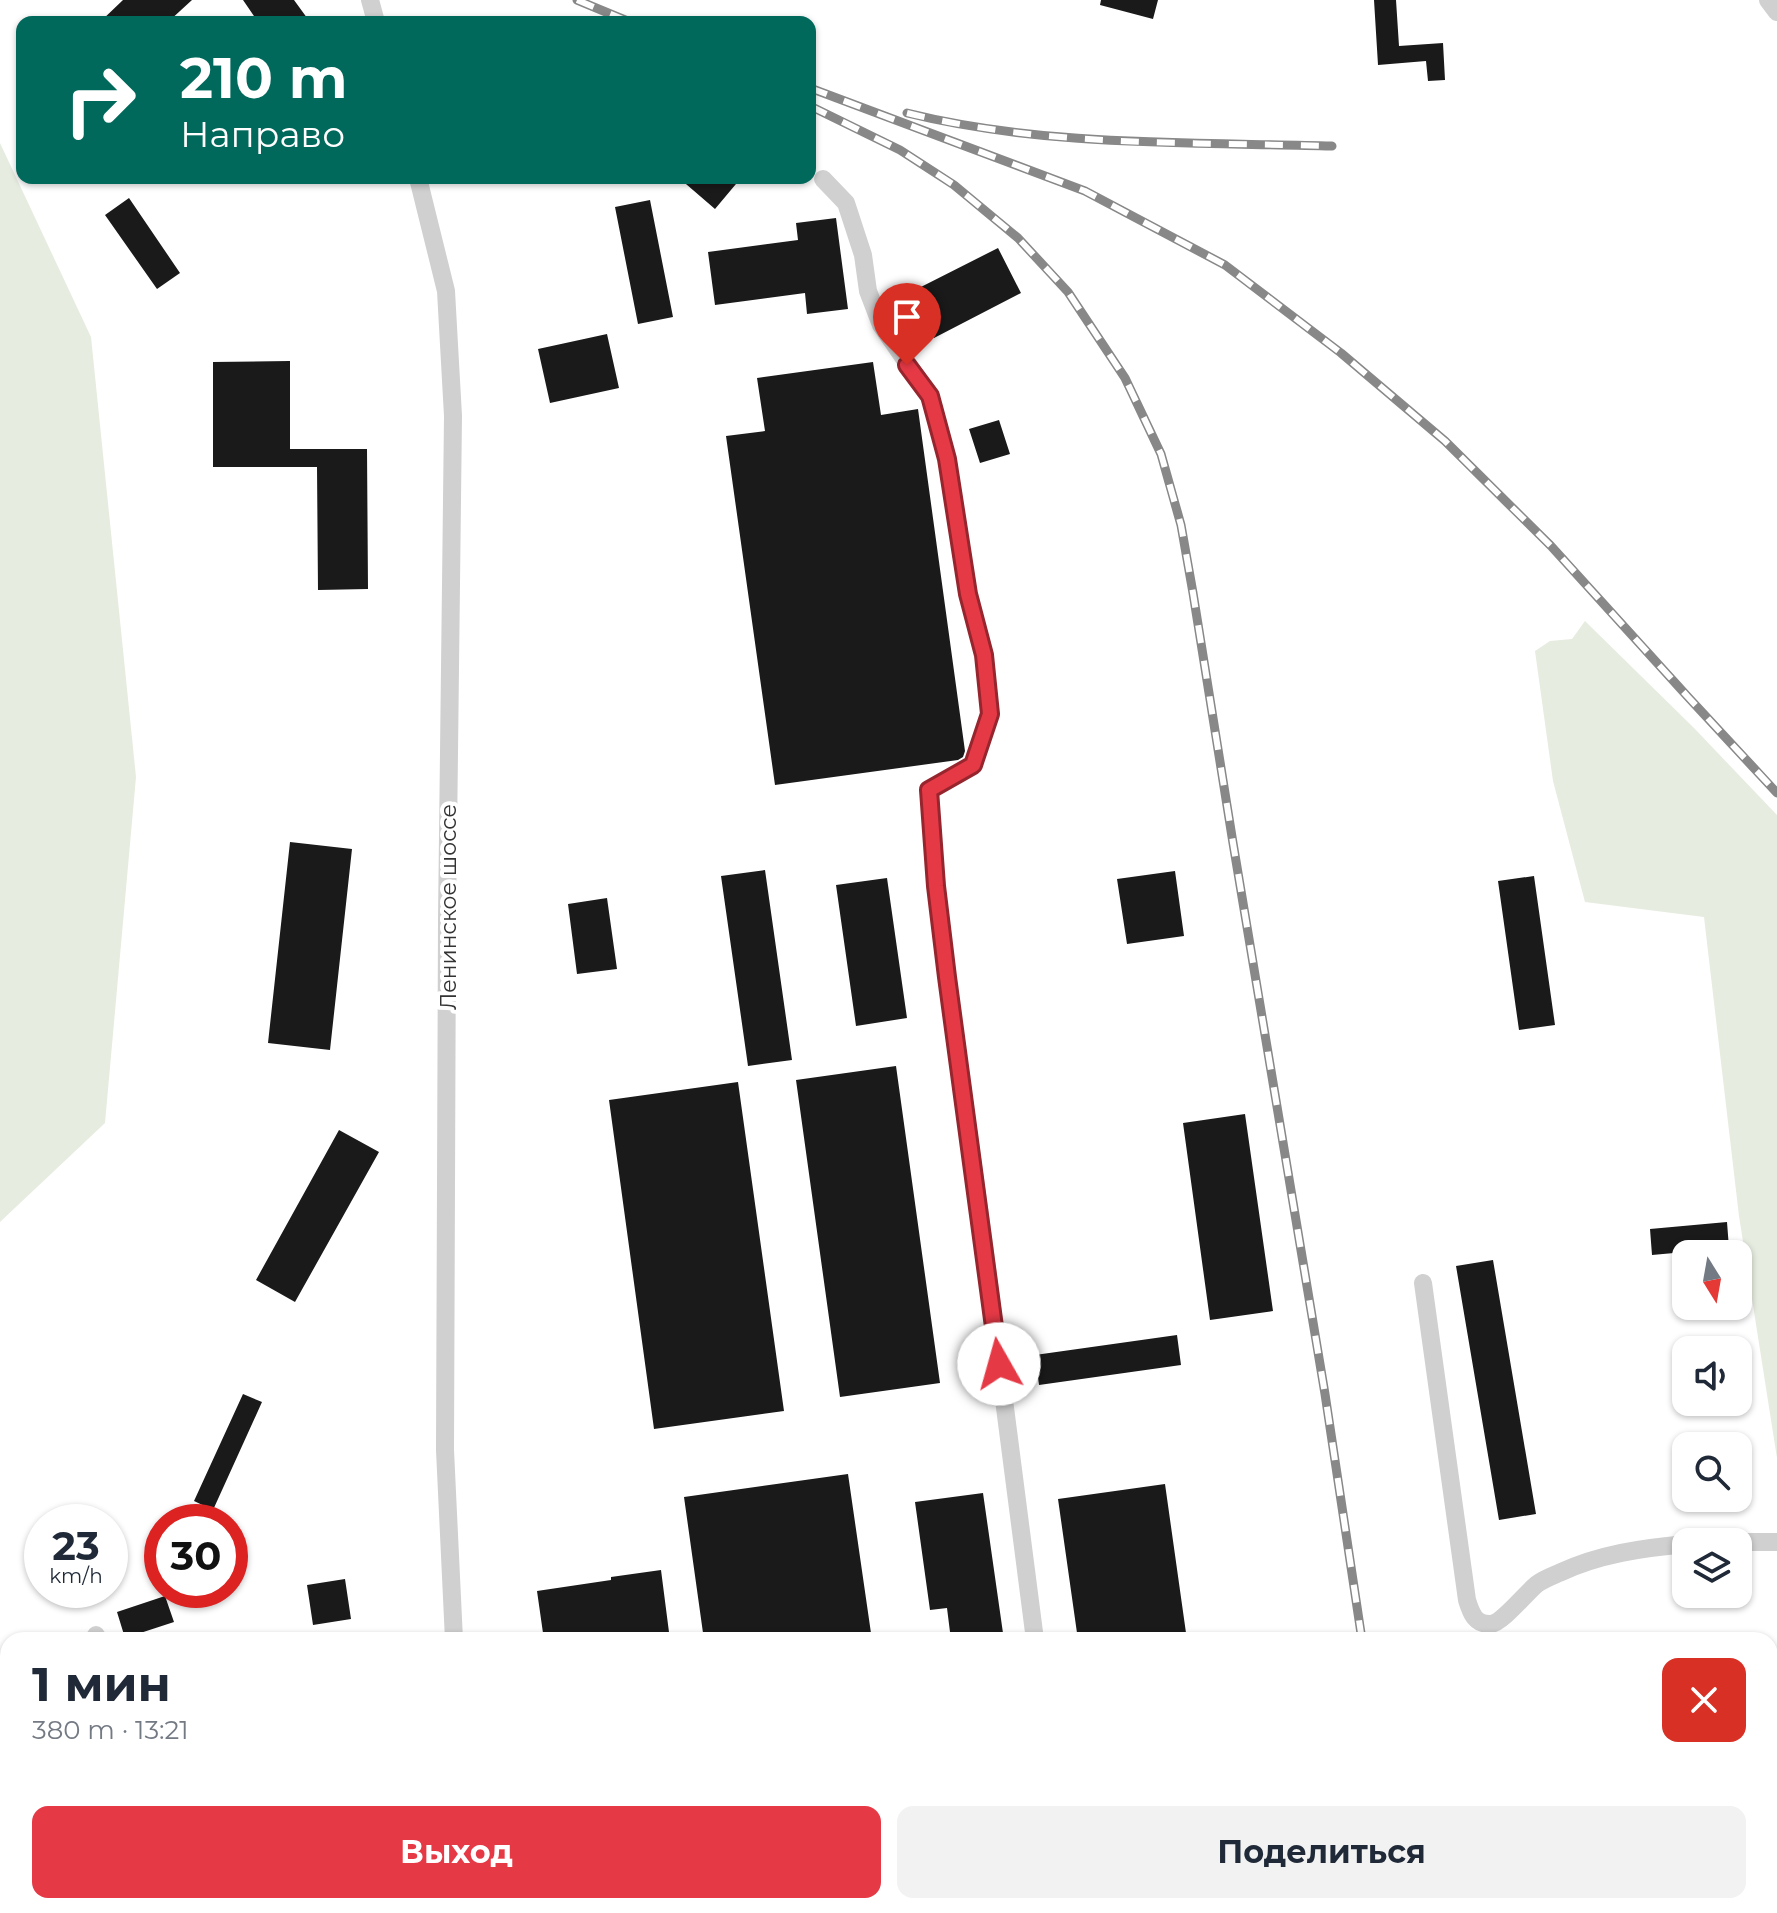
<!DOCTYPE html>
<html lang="ru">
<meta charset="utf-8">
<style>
body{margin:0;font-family:Montserrat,sans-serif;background:#f2f2f3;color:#1f2937;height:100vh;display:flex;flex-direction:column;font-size:30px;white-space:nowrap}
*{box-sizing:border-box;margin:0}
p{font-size:26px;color:#747a83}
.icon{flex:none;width:44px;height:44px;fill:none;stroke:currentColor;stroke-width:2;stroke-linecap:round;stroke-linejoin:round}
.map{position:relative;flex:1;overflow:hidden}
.drawer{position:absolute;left:0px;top:1632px;width:1778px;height:282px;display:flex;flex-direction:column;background:#fff;border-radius:24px 24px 0 0;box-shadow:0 2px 6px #0004}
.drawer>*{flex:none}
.hud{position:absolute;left:16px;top:16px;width:800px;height:168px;border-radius:16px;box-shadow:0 2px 6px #0004;background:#00695c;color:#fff;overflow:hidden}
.needle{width:52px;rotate:169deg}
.tools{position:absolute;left:1672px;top:1240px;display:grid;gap:16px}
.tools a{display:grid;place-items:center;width:80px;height:80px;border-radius:16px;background:#fff;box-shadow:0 2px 6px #0004;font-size:40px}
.speed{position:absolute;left:24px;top:1504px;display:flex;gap:16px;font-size:40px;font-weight:700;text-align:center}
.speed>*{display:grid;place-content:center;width:104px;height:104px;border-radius:50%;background:#fff;box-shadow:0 2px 6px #0004;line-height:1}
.speed small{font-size:20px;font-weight:400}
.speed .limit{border:12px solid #d22;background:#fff;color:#111}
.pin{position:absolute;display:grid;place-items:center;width:68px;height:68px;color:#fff;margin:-82px -34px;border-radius:50% 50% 50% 0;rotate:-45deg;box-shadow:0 0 8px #0007}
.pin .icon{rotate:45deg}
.me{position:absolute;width:88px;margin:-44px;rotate:353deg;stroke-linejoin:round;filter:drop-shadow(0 0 6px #0008)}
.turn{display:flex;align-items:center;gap:28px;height:168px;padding:0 32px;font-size:36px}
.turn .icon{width:104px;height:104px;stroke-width:2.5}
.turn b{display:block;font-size:56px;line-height:68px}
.round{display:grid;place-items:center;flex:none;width:84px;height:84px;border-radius:16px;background:#f2f2f3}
.summary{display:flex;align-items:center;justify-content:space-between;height:136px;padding:0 32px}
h1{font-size:48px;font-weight:700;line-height:60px}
.button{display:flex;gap:16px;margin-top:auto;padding:16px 32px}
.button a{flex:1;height:92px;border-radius:16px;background:#e63946;color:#fff;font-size:32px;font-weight:700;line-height:92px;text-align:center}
.button a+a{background:#f2f2f3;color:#1f2937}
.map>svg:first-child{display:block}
.green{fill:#e6ecdf}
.building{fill:#1a1a1a}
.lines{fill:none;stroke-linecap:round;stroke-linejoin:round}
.minor{stroke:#d0d0d0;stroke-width:18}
.rail-casing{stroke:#888;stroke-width:9}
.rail{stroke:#fff;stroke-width:6;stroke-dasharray:18;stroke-linecap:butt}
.route-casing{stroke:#96252e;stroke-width:20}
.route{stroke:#e63946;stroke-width:14}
.labels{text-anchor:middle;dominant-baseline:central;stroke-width:8;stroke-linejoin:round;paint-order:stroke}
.street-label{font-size:22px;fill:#333;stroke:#fff}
</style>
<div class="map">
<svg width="1777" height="1913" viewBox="0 0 1777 1913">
<rect width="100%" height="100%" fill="#fff"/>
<!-- green -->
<path class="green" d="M 0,143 L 91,337 L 136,777 L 105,1123 L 0,1222 Z
M 1585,621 L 1694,728 L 1777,815 L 1777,1458 L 1739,1216 L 1704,917 L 1585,902 L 1553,781 L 1535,651 L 1550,641 L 1572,639 Z"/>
<!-- building -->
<path class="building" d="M 123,0 L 192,0 L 168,22 L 100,22 Z
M 243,0 L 294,0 L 310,22 L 258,22 Z
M 1101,0 L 1158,0 L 1153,19 L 1100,5 Z
M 1374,0 L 1396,0 L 1399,46 L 1443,43 L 1445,80 L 1428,81 L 1426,61 L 1378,65 Z
M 679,178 L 741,178 L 715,209 Z
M 129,198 L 180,273 L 157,289 L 105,215 Z
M 650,200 L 673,317 L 638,324 L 615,207 Z
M 836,218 L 848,309 L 807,314 L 805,293 L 715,305 L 708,252 L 798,240 L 796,223 Z
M 998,248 L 1021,293 L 934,338 L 911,292 Z
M 607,334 L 619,388 L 550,403 L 538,349 Z
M 290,361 L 290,449 L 367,449 L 368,589 L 318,590 L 317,467 L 213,467 L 213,362 Z
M 873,362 L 881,415 L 918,409 L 965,751 L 963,757 L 958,760 L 775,785 L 726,436 L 765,431 L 757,378 Z
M 999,420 L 1010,454 L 980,463 L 969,429 Z
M 290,842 L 352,849 L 330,1050 L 268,1043 Z
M 765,870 L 792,1060 L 748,1066 L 721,876 Z
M 1175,871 L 1184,936 L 1127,944 L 1117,879 Z
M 1534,876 L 1555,1025 L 1519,1030 L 1498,881 Z
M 887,878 L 907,1018 L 856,1026 L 836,885 Z
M 607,898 L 617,969 L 577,974 L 568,904 Z
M 896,1066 L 940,1383 L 840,1397 L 796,1080 Z
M 738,1082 L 784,1411 L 654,1429 L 609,1100 Z
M 1245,1114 L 1273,1311 L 1210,1320 L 1183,1123 Z
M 339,1130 L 379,1152 L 295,1302 L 256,1280 Z
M 1727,1222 L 1729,1248 L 1652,1255 L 1650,1229 Z
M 1493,1260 L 1536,1514 L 1499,1520 L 1456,1266 Z
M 1177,1335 L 1181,1365 L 1039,1385 L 1035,1355 Z
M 243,1394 L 262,1402 L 213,1510 L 194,1501 Z
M 848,1474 L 872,1640 L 704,1640 L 684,1497 Z
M 1165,1484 L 1187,1640 L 1078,1640 L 1058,1499 Z
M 983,1493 L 1004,1640 L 951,1640 L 947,1608 L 930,1610 L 915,1502 Z
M 661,1570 L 670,1640 L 544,1640 L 537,1591 L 611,1580 L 611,1577 Z
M 345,1579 L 351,1619 L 313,1625 L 307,1585 Z
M 165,1596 L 174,1622 L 125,1638 L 117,1612 Z"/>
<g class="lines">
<!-- minor -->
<path class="minor" d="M 370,0 L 376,22
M 1768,0 L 1777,12
M 418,178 L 446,291 L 453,416 L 447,920 L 445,1450 L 454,1640
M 823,179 L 846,203 L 863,255 L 868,291 L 881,325 L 930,396 L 947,459 L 968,594 L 984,655 L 990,714 L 973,765 L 929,790 L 936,886 L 947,977 L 984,1245 L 1035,1640
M 1423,1283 L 1467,1600 C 1471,1613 1475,1625 1491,1624 C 1502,1623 1526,1593 1537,1584 C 1544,1579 1552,1576 1559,1573 C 1599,1554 1643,1548 1686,1544
M 1738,1542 L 1777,1542
M 96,1635 L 96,1640
M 0,1864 L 8,1862
M 132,1906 L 133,1913
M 484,1906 L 485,1913
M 1072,1906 L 1074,1913"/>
<defs>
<path id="rail" d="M 577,0 L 630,22
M 810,88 L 1085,191 L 1225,265 L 1341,353 L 1445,441 L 1551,546 L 1688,697 L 1777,793
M 810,106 L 900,150 L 954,185 L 1018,238 L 1068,292 L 1125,378 L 1161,454 L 1181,525 L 1193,593 L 1233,843 L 1325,1394 L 1362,1640
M 907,113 C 1045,147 1190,142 1332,146
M 1401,1906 L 1402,1913"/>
</defs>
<!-- rail casing -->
<use href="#rail" class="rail-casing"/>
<!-- rail -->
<use href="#rail" class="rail"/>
</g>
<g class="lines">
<defs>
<path id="route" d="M 907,365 L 930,396 L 947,459 L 968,594 L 984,655 L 990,714 L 973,765 L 929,790 L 936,886 L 947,977 L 999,1364"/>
</defs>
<!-- route casing -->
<use href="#route" class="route-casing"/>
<!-- route -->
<use href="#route" class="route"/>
</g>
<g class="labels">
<!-- street labels -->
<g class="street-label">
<text transform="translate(448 907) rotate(-90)">Ленинское шоссе</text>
</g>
</g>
</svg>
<div class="tools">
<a><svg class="needle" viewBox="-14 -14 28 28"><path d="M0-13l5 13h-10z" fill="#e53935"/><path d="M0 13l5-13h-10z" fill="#747a83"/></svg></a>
<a><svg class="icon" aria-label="sound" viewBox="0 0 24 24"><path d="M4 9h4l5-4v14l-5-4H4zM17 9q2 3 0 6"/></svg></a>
<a><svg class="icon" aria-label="search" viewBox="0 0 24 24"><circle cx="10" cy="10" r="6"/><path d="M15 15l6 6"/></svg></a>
<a><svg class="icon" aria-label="layers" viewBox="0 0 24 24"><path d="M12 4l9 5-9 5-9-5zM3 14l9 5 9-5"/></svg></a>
</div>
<div class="speed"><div>23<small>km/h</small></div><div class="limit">30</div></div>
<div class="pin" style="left:907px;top:365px;background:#d93025"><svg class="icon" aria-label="arrive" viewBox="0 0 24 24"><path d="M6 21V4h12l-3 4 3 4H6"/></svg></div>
<svg class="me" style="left:999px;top:1364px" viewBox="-20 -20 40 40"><circle r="19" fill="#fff"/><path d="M0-13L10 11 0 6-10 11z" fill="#e63946"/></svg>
<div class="hud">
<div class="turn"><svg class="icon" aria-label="right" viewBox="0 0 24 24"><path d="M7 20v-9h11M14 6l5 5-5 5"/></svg><div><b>210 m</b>Направо</div></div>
</div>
<section class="drawer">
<div class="summary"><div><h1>1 мин</h1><p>380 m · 13:21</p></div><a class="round" style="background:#d93025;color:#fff"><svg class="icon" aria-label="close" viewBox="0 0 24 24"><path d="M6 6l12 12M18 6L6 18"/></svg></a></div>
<div class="button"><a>Выход</a><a>Поделиться</a></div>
</section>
</div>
